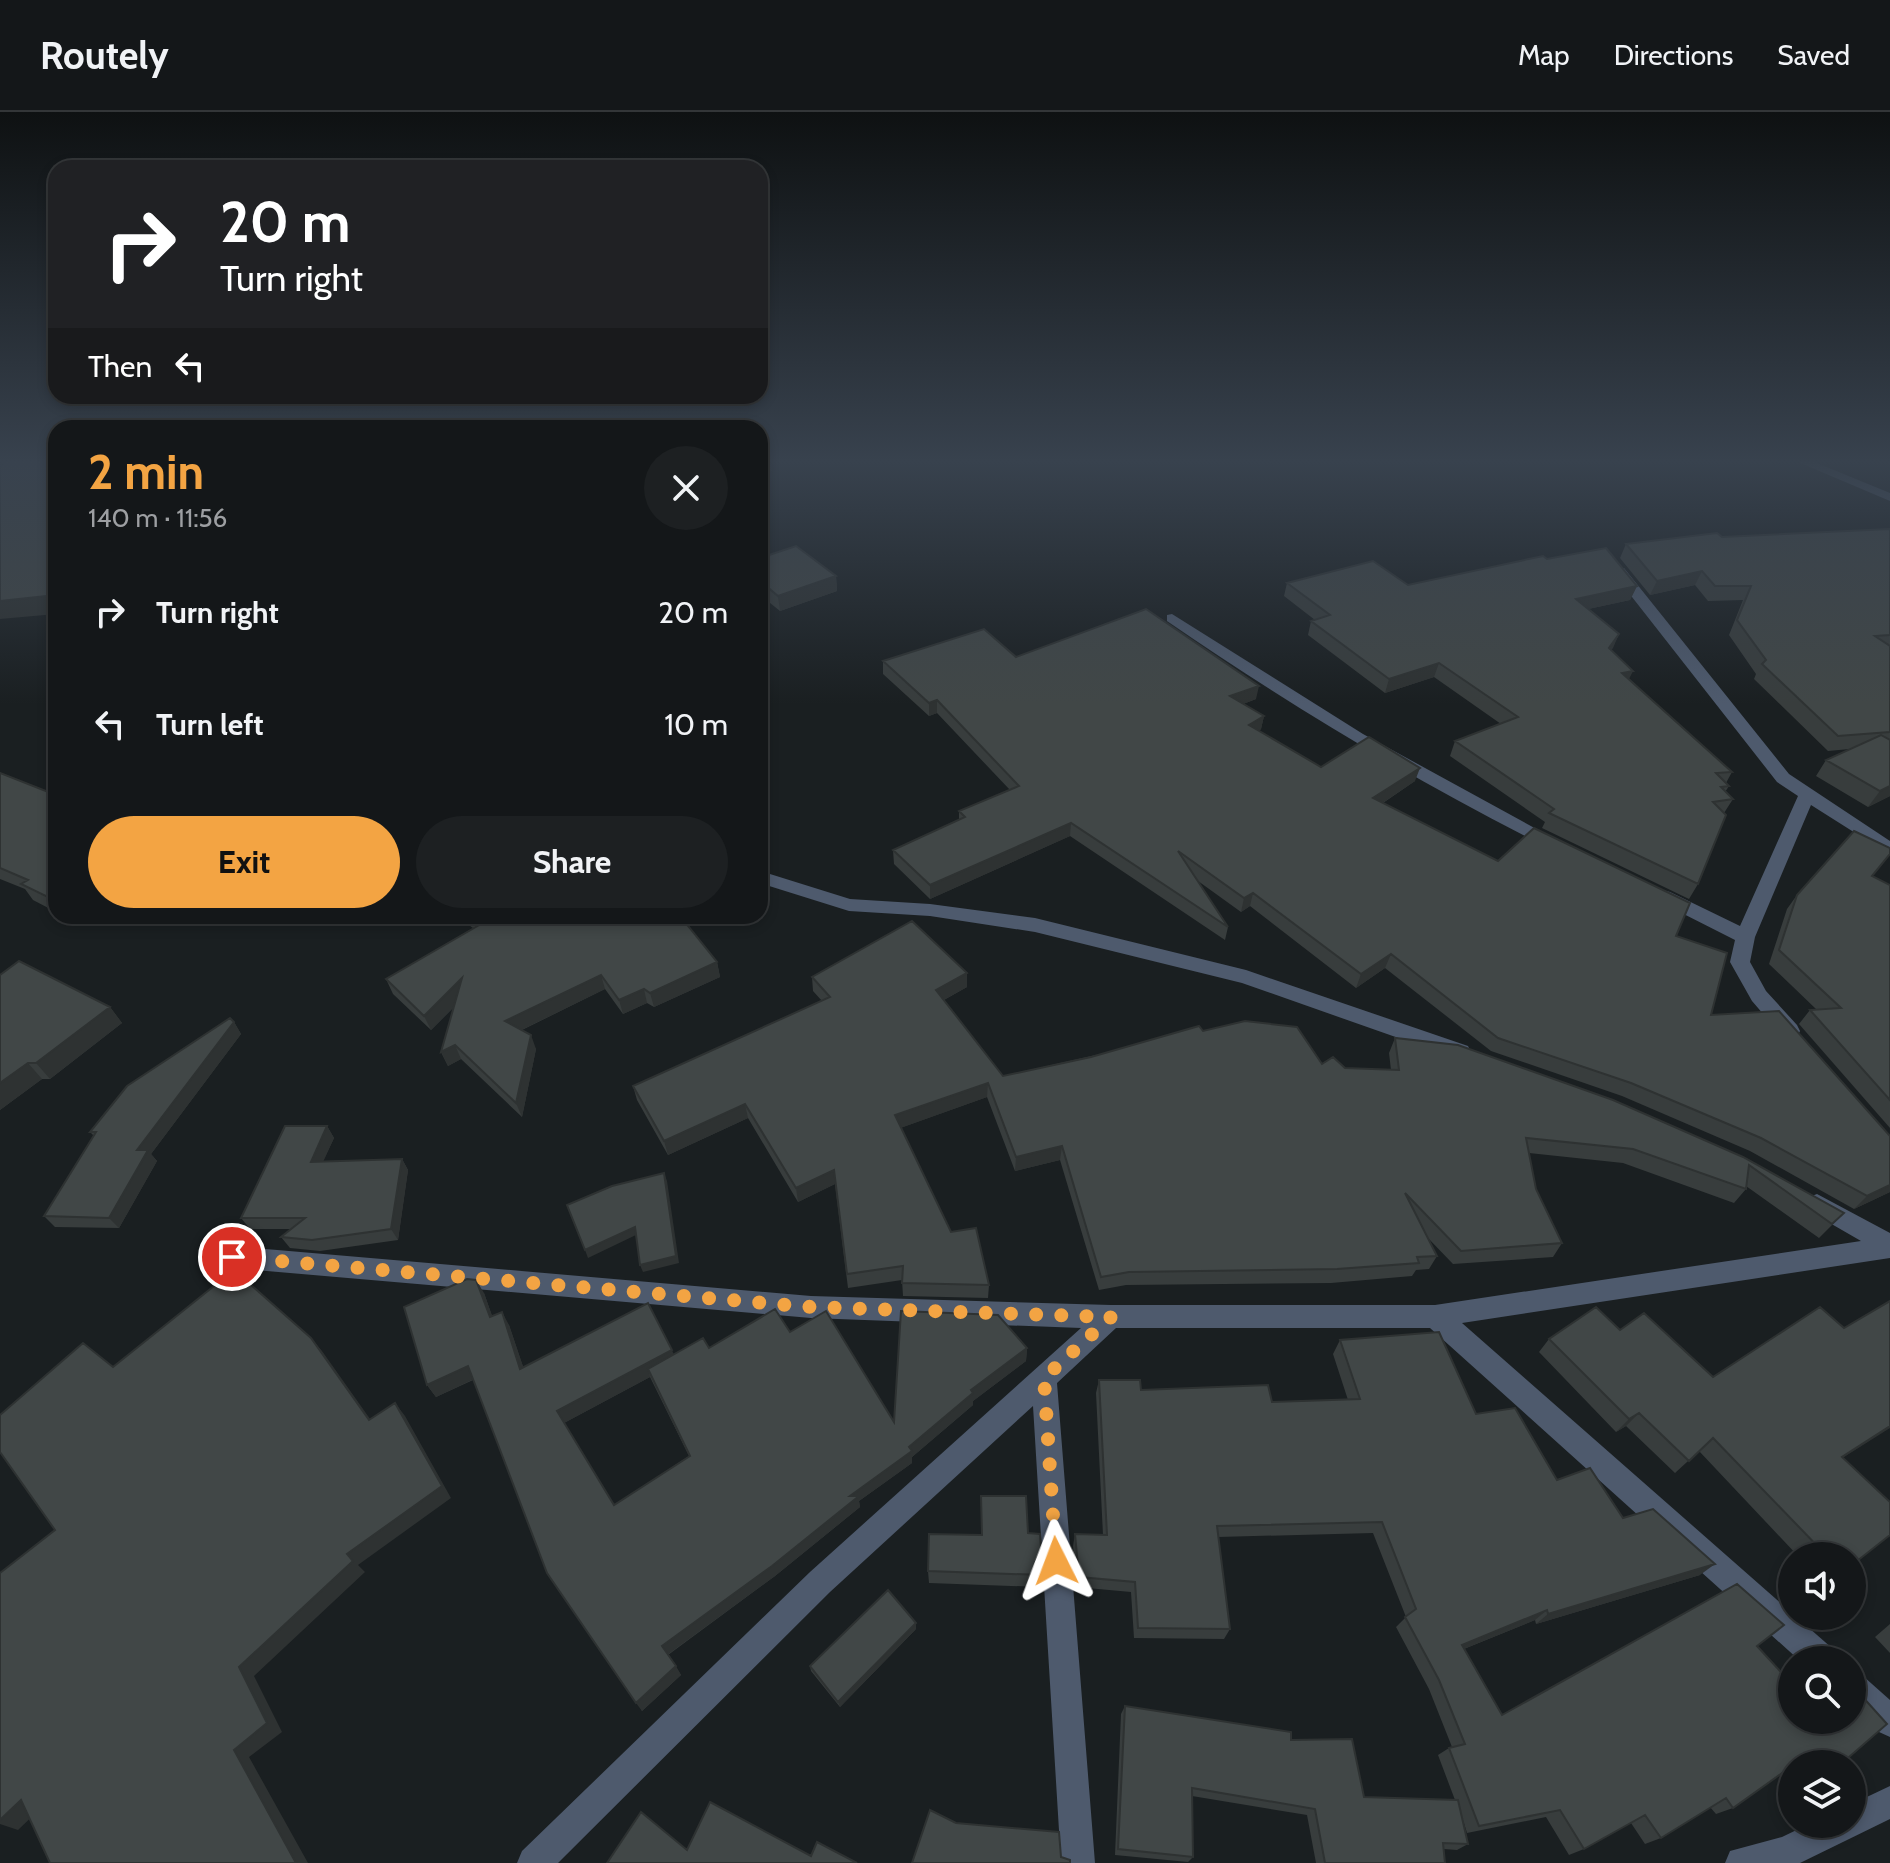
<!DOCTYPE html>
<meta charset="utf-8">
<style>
body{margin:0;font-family:Cabin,sans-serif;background:#1d2022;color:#f1f3f6;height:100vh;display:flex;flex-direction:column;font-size:30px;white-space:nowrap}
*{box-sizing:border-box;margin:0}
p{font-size:26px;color:#9d9fa2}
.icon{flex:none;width:44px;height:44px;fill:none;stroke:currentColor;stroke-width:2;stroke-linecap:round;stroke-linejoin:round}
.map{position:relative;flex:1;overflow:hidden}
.panel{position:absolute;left:48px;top:308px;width:720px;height:504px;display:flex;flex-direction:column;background:#141719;border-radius:24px;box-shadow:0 4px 12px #0003,0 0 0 2px #333638}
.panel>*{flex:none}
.hud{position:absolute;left:48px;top:48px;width:720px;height:244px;border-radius:24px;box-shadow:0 4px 12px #0003,0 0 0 2px #333638;background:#202124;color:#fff;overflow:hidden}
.controls{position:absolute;left:1778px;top:1430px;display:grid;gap:16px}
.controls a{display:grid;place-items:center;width:88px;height:88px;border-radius:50%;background:#141719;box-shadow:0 4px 12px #0003,0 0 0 2px #333638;font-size:40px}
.pin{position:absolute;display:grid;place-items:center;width:68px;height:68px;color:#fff;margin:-34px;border:4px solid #fff;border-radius:50%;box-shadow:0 2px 8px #0007}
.me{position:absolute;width:88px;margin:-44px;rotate:357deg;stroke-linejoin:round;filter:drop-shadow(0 0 6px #0008)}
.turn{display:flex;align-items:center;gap:28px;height:168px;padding:0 40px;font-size:36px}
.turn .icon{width:104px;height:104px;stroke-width:2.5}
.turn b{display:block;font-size:56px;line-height:68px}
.then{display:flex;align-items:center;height:76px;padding:0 40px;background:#0003;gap:16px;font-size:30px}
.round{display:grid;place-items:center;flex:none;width:84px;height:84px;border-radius:42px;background:#1d2022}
.head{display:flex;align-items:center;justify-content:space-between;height:136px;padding:0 40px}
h1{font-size:48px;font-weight:800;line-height:60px;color:#f3a443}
.primary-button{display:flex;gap:16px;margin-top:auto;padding:16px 40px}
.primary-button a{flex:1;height:92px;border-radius:48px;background:#f3a443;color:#111;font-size:32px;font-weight:800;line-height:92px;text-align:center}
.primary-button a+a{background:#1d2022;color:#f1f3f6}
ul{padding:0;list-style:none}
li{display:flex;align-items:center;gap:24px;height:112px;padding:0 40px}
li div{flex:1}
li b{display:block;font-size:30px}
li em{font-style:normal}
header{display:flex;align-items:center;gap:48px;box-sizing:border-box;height:112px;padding:0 40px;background:#141719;border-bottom:2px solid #333638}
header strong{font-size:38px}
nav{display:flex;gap:44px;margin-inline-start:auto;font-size:28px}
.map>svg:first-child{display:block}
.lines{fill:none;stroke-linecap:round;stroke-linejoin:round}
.minor{fill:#4e5a6d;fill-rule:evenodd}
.wall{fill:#383d3d;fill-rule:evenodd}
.shaded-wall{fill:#2e3232}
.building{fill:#414747;stroke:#2e3232;stroke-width:2}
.route{stroke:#f3a443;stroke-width:14;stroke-dasharray:0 25.2}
</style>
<header>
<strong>Routely</strong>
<nav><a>Map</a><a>Directions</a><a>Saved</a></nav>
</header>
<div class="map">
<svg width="1890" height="1751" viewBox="0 0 1890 1751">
<rect width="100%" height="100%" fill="#1a1f21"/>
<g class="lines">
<!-- minor -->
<path class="minor" d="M 1791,347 L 1807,347 L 1890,381 L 1890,389 Z
M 1614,456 L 1624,456 L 1789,662 L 1890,729 L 1890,743 L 1811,693 L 1755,825 L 1750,850 L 1766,879 L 1797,913 L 1800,919 L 1797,925 L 1783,925 L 1752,889 L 1730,850 L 1735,828 L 1656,788 L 1654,784 L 1663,778 L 1670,780 L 1740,814 L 1798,684 L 1777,670 L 1614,462 Z
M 1172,502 L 1363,622 L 1560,730 L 1551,736 L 1545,734 C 1413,668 1288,592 1167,509 L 1167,503 Z
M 760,759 L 850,787 L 930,792 L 1035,806 L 1246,858 L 1468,934 L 1471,940 L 1468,946 L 1461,948 L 1242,871 L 1035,820 L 930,804 L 849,799 L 760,771 Z
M 1817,1082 L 1890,1121 L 1890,1146 L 1462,1211 L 1833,1537 L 1837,1548 L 1799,1548 L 1430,1216 L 1116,1216 L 1057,1271 L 1095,1751 L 1061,1751 L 1033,1294 L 830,1480 L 558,1751 L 517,1751 L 522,1739 L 810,1460 L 1081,1216 L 811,1206 L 232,1156 L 223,1153 L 220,1145 L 223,1137 L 232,1134 L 811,1184 L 1111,1193 L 1435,1193 L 1861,1129 L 1809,1099 L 1805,1092 L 1809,1085 Z
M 1852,1560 L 1863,1564 L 1890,1588 L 1890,1625 L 1879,1620 L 1852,1596 Z
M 1890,1674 L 1890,1707 L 1800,1751 L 1725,1751 L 1730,1739 L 1782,1725 L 1809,1712 L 1852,1712 L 1852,1692 Z"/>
</g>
<!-- wall -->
<path class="wall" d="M 1890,417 L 1890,684 L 1868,695 L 1816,664 L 1826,648 L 1850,637 L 1828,639 L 1754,567 L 1756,562 L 1729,523 L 1743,488 L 1708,489 L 1695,473 L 1650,483 L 1620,446 L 1626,432 L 1722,425 Z
M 760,446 L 836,464 L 837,479 L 780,499 L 760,483 Z
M 1547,447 L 1637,474 L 1630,488 L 1588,497 L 1619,522 L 1611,538 L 1629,567 L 1732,660 L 1726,671 L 1729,674 L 1725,680 L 1733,687 L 1724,701 L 1698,772 L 1689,787 L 1542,716 L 1545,710 L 1450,644 L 1455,629 L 1501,612 L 1434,565 L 1385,581 L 1308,523 L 1311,509 L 1315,508 L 1284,484 L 1287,471 L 1408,473 Z
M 1016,545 L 1256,587 L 1243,592 L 1264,604 L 1261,617 L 1259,619 L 1321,655 L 1415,669 L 1383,691 L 1498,749 L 1676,824 L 1711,903 L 1890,1024 L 1890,1080 L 1854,1097 L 1750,1039 L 1622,984 L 1491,939 L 1385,856 L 1356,876 L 1250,794 L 1241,800 L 1198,769 L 1228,815 L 1225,828 L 1070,724 L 930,787 L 894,752 L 893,738 L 959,708 L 959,699 L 1010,678 L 937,601 L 929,604 L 883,562 L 883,549 Z
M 0,661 L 56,683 L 56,800 L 33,788 L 25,777 L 0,767 Z
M 1873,764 L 1890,773 L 1890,1016 L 1799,912 L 1810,898 L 1816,897 L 1769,852 L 1787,797 L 1797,783 Z
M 65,804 L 91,804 L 80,812 Z
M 456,804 L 700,804 L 689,815 L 717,850 L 720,865 L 654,895 L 647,891 L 623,902 L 605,877 L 522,918 L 536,937 L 522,1005 L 461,947 L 448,954 L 441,940 L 454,895 L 431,918 L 393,882 L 386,867 L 473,816 Z
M 0,863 L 110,895 L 122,911 L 50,967 L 42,967 L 0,998 Z
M 812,865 L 967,875 L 944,888 L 1003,964 L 1203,919 L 1322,952 L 1345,956 L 1391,958 L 1389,941 L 1395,926 L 1743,1045 L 1844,1101 L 1819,1126 L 1746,1074 L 1746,1077 L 1734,1091 L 1623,1051 L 1529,1041 L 1536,1077 L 1562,1131 L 1553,1145 L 1453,1152 L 1427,1125 L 1437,1144 L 1429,1157 L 1416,1158 L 1412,1164 L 1331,1171 L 1126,1173 L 1099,1178 L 1060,1048 L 1015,1059 L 987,985 L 900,1016 L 951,1120 L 989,1173 L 988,1186 L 903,1184 L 902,1168 L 848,1176 L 835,1072 L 798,1090 L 748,1006 L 668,1043 L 637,988 L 633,974 L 822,889 L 813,879 Z
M 234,910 L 241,922 L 151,1042 L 157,1049 L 119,1116 L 55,1115 L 44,1104 L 94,1024 L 90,1020 Z
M 327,1014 L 334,1026 L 323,1049 L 402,1047 L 408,1058 L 398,1128 L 320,1139 L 290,1136 L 281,1125 L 291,1117 L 250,1117 L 241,1106 Z
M 484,1181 L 492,1204 L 509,1213 L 523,1255 L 674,1242 L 790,1220 L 894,1310 L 1027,1236 L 1026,1249 L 973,1289 L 973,1293 L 912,1345 L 912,1351 L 859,1389 L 860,1395 L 775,1464 L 668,1543 L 681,1563 L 642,1599 L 473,1268 L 436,1285 L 427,1273 ZM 650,1265 L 689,1344 L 614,1393 L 564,1311 Z
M 1620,1218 L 1713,1265 L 1843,1346 L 1852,1444 L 1798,1444 L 1699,1339 L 1675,1361 L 1626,1314 L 1616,1320 L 1539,1240 L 1549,1227 Z
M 1340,1228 L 1476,1302 L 1557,1368 L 1623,1406 L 1700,1463 L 1536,1512 L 1535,1508 L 1464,1537 L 1502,1603 L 1757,1534 L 1841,1652 L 1792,1652 L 1792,1655 L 1791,1654 L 1733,1696 L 1716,1702 L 1710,1695 L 1661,1726 L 1645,1732 L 1631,1711 L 1584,1737 L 1569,1743 L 1546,1705 L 1467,1721 L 1463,1708 L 1468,1732 L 1457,1738 L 1444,1737 L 1445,1751 L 1316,1751 L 1307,1703 L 1192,1684 L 1193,1745 L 1188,1750 L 1115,1743 L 1121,1602 L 1125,1594 L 1291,1628 L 1364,1685 L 1455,1688 L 1438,1643 L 1449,1636 L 1452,1635 L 1429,1577 L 1396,1515 L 1406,1505 L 1373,1421 L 1218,1425 L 1230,1517 L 1224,1527 L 1134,1526 L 1131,1480 L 1076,1475 L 1073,1434 L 1075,1422 L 1103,1423 L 1096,1281 L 1099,1268 L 1141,1278 L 1272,1290 L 1348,1288 L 1333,1242 Z
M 981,1384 L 1028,1421 L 1043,1463 L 1041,1475 L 929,1471 L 928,1459 L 981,1423 Z
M 1890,1512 L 1890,1541 L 1875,1525 Z
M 916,1517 L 840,1595 L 811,1559 L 810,1554 Z"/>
<!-- shaded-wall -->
<path class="shaded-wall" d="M 770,348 L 772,359 L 760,361 L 760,349 Z
M 1702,459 L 1695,473 L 1650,483 L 1657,469 Z
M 836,464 L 837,479 L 780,499 L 778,484 Z
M 1637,474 L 1630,488 L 1570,501 L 1576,487 Z
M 56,483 L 56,502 L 0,507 L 0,489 Z
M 1619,522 L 1613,536 L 1602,550 L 1609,536 Z
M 1439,551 L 1434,565 L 1385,581 L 1389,567 Z
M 1633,559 L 1626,573 L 1622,561 Z
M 1259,574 L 1256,587 L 1228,598 L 1230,584 Z
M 937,588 L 937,601 L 929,604 L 929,591 Z
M 1264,604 L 1261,617 L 1246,626 L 1249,613 Z
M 1420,656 L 1415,669 L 1369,700 L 1373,686 Z
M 1890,674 L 1890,684 L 1868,695 L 1880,679 Z
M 1071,711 L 1070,724 L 930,787 L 930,773 Z
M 1253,781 L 1250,794 L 1241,800 L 1244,786 Z
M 74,804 L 91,804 L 80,812 Z
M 682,804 L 700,804 L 684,819 L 681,805 Z
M 1391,842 L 1385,856 L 1356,876 L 1361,862 Z
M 717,850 L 720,865 L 654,895 L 650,881 Z
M 967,861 L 967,875 L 936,892 L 936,878 Z
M 601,863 L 605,877 L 511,923 L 505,909 Z
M 462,866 L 468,880 L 431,918 L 424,904 Z
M 644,877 L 647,891 L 623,902 L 619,888 Z
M 110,895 L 122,911 L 50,967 L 36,951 Z
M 234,910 L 241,922 L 151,1042 L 157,1049 L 119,1116 L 109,1106 L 137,1038 Z
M 531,923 L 536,937 L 522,1005 L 516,991 Z
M 455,933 L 461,947 L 448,954 L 441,940 Z
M 28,951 L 42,967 L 0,998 L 0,971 Z
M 988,971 L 987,985 L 895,1018 L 895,1003 Z
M 745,992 L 748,1006 L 668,1043 L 664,1029 Z
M 327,1014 L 334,1026 L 318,1061 L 311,1050 Z
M 1062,1034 L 1060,1048 L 1015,1059 L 1016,1045 Z
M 402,1047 L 408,1058 L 398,1128 L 391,1117 Z
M 834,1058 L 835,1072 L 798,1090 L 796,1076 Z
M 664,1061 L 667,1069 L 679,1151 L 643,1160 L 640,1153 Z
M 1890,1073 L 1890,1080 L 1854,1097 L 1867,1084 Z
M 635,1115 L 638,1122 L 588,1146 L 585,1138 Z
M 476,1168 L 484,1181 L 497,1218 L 490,1205 Z
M 502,1200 L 509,1213 L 528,1269 L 520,1257 Z
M 311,1226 L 322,1239 L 380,1321 L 369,1308 Z
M 1027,1236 L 1026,1249 L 973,1289 L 973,1293 L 912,1345 L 912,1351 L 859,1389 L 860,1395 L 775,1464 L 667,1543 L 662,1534 L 850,1384 L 971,1278 Z
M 672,1238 L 677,1250 L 648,1257 L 650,1265 L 564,1311 L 557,1299 Z
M 468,1254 L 476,1266 L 436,1285 L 427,1273 Z
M 395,1291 L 405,1304 L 451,1386 L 358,1453 L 365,1460 L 254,1564 L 282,1620 L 249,1645 L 308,1751 L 296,1751 L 234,1638 L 239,1555 Z
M 1639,1301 L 1626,1314 L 1616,1320 L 1629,1307 Z
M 1890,1314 L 1890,1316 L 1825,1357 L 1842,1345 Z
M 1715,1452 L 1700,1463 L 1536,1512 L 1548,1502 Z
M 1547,1498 L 1535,1508 L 1451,1542 L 1462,1533 Z
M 916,1511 L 916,1517 L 840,1595 L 838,1590 Z
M 676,1554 L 681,1563 L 642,1599 L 636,1591 Z
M 21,1688 L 42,1695 L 18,1718 L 0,1712 L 0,1708 Z"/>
<!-- building -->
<path class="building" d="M 5,347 L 56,347 L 56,483 L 0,489 L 0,356 Z
M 760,347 L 770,347 L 770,348 L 760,349 Z
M 1890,417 L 1890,523 L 1875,524 L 1890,534 L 1890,620 L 1838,624 L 1762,552 L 1766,548 L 1737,508 L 1751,474 L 1715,474 L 1702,459 L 1657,469 L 1626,432 L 1717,421 L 1722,425 Z
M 796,434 L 836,464 L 778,484 L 760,469 L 760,446 Z
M 1606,436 L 1637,474 L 1576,487 L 1619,522 L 1609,536 L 1633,559 L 1622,561 L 1732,660 L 1716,661 L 1729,674 L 1721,675 L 1733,687 L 1713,690 L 1726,703 L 1698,772 L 1549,701 L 1554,697 L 1455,629 L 1518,605 L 1439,551 L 1389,567 L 1311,509 L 1330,503 L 1287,471 L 1373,449 L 1408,473 L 1543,444 L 1547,447 Z
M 1146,497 L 1259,574 L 1230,584 L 1264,604 L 1249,613 L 1321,655 L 1369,625 L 1420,656 L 1373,686 L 1498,749 L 1534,716 L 1690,791 L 1676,824 L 1727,841 L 1711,903 L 1779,899 L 1890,1024 L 1890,1073 L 1867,1084 L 1761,1026 L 1631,971 L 1498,926 L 1391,842 L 1361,862 L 1253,781 L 1244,786 L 1178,739 L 1228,815 L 1071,711 L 930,773 L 893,738 L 965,705 L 959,699 L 1019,674 L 937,588 L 929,591 L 883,549 L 984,517 L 1016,545 Z
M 1881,623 L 1890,628 L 1890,674 L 1880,679 L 1826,648 Z
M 0,661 L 56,683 L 56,789 L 21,772 L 28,768 L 0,756 Z
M 1854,719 L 1890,736 L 1890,742 L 1872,764 L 1890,773 L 1890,988 L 1810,898 L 1841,896 L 1779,838 L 1797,783 Z
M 470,804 L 682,804 L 681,805 L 717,850 L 650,881 L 644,877 L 619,888 L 601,863 L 505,909 L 531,923 L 516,991 L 455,933 L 441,940 L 462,866 L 424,904 L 386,867 L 481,812 Z
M 912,809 L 967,861 L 936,878 L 1003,964 L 1091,945 L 1199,914 L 1203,919 L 1245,909 L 1297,915 L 1322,952 L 1333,945 L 1345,956 L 1399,958 L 1395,926 L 1458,933 L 1613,988 L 1743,1045 L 1844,1101 L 1832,1112 L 1749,1053 L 1746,1077 L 1633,1037 L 1526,1026 L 1536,1077 L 1562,1131 L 1461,1139 L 1405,1081 L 1437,1144 L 1417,1145 L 1419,1151 L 1337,1157 L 1129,1160 L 1101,1165 L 1062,1034 L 1016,1045 L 988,971 L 895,1003 L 951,1120 L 976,1116 L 989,1173 L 902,1171 L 903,1154 L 847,1162 L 834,1058 L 796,1076 L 745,992 L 664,1029 L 633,974 L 830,885 L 812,865 Z
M 19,849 L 110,895 L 36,951 L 28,951 L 0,971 L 0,863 Z
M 230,906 L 234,910 L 137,1038 L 148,1038 L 109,1106 L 44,1104 L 96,1020 L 90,1020 L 127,974 Z
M 285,1014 L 327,1014 L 311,1050 L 402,1047 L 391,1117 L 312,1128 L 281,1125 L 305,1106 L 241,1106 Z
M 664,1061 L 676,1144 L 640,1153 L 635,1115 L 585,1138 L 567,1093 L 612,1074 Z
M 234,1158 L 311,1226 L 369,1308 L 395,1291 L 442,1374 L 347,1442 L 353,1449 L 239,1555 L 267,1611 L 234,1638 L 296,1751 L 50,1751 L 21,1688 L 0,1708 L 0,1461 L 55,1418 L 0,1340 L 0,1303 L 83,1231 L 113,1255 Z
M 467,1167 L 476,1168 L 490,1205 L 502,1200 L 520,1257 L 648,1191 L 672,1238 L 557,1299 L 614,1393 L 690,1344 L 648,1257 L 703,1226 L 709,1236 L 775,1197 L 790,1220 L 826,1199 L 894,1310 L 901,1199 L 998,1203 L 1027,1236 L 971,1278 L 973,1281 L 909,1335 L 912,1339 L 850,1384 L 859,1384 L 772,1454 L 662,1534 L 676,1554 L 636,1591 L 547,1461 L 468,1254 L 427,1273 L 404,1195 Z
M 1890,1189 L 1890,1314 L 1842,1345 L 1890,1390 L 1890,1423 L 1852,1453 L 1852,1444 L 1827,1444 L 1713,1326 L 1689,1349 L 1639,1301 L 1629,1307 L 1549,1227 L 1596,1195 L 1620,1218 L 1644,1201 L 1713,1265 L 1820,1195 L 1844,1216 Z
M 1439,1220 L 1476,1302 L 1515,1296 L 1557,1368 L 1590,1356 L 1623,1406 L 1653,1397 L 1715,1452 L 1548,1502 L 1547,1498 L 1462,1533 L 1502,1603 L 1737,1472 L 1784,1513 L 1757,1534 L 1792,1572 L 1792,1608 L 1852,1608 L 1852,1573 L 1887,1612 L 1841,1652 L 1815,1652 L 1807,1643 L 1794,1652 L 1792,1652 L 1792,1654 L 1733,1696 L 1726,1686 L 1661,1726 L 1645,1703 L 1584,1737 L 1560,1698 L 1479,1714 L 1449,1636 L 1465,1632 L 1439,1568 L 1405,1505 L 1416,1497 L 1382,1410 L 1217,1414 L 1230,1517 L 1138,1516 L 1135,1470 L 1079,1465 L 1075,1422 L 1107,1423 L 1099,1268 L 1140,1268 L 1141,1278 L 1268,1273 L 1272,1290 L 1360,1287 L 1340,1228 Z
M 981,1384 L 1026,1384 L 1028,1421 L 1040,1422 L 1043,1463 L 928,1459 L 929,1422 L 982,1423 Z
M 888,1478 L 916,1511 L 838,1590 L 810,1554 Z
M 1125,1594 L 1291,1620 L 1291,1628 L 1352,1627 L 1364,1685 L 1458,1688 L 1468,1732 L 1443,1731 L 1445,1751 L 1325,1751 L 1315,1697 L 1192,1676 L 1193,1745 L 1118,1737 Z
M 710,1690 L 811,1744 L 817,1730 L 857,1751 L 607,1751 L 641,1700 L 687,1738 Z
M 930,1698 L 956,1711 L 1059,1720 L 1061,1745 L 1070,1748 L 1070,1751 L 912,1751 Z"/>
<!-- sky -->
<linearGradient id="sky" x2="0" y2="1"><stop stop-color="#0e1112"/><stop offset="0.59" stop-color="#38424e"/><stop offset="1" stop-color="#38424e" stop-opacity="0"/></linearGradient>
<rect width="1890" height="592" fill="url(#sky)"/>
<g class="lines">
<!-- route -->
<path class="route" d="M 232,1145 L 811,1195 L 1111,1205 L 1044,1266 L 1056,1449"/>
</g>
</svg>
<div class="controls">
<a><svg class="icon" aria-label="sound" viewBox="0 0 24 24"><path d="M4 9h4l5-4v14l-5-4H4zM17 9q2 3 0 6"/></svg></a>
<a><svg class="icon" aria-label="search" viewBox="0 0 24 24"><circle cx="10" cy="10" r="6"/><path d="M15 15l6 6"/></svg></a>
<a><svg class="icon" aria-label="layers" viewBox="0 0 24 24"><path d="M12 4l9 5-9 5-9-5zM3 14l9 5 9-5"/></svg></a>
</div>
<div class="pin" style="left:232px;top:1145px;background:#d93025"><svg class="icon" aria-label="arrive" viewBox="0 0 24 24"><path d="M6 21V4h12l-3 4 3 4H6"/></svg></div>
<svg class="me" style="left:1056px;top:1449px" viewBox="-20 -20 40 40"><path d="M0-17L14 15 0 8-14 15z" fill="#f3a443" stroke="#fff" stroke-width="4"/></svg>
<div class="hud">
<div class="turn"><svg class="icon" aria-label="right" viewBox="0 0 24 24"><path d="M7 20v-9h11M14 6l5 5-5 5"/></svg><div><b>20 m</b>Turn right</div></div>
<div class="then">Then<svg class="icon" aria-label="left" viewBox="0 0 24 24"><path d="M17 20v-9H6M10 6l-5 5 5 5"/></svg></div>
</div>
<section class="panel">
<div class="head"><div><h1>2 min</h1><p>140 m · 11:56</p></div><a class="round"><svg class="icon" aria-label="close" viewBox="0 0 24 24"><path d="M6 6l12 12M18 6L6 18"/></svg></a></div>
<ul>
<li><svg class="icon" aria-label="right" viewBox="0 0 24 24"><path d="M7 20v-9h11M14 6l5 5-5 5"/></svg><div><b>Turn right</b></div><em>20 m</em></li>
<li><svg class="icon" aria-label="left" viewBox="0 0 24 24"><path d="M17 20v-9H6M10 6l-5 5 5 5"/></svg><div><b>Turn left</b></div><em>10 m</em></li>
</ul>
<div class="primary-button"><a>Exit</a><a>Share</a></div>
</section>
</div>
